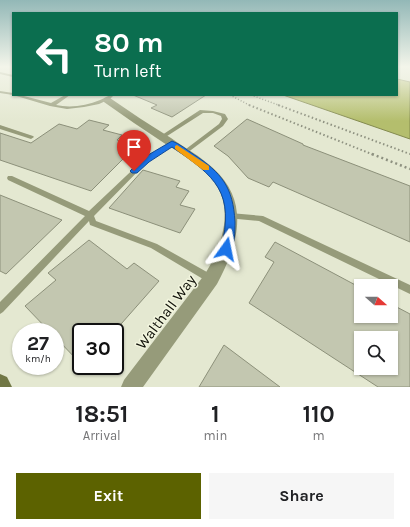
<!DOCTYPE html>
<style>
body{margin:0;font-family:Karla,sans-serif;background:#f6f6f6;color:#202124;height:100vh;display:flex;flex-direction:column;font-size:15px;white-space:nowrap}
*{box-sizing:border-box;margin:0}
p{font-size:13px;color:#757577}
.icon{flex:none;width:22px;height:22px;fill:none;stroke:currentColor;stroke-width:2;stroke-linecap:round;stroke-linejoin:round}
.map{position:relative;height:387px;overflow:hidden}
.sheet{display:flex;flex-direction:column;background:#fff;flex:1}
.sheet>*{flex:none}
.guide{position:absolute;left:12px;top:12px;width:386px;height:84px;border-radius:0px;box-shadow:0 1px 3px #0004;background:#0b6e4f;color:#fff;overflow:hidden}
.needle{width:26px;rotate:111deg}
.tools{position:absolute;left:354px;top:279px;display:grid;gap:8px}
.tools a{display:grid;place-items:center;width:44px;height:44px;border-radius:0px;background:#fff;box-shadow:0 1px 3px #0004;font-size:20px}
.speed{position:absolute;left:12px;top:323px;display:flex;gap:8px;font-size:20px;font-weight:700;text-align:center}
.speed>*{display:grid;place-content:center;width:52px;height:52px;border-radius:50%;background:#fff;box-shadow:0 1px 3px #0004;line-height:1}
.speed small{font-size:10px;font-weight:400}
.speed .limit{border:2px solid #111;border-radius:6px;background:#fff;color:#111}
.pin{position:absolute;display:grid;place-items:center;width:34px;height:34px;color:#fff;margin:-41px -17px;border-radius:50% 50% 50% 0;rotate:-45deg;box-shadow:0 0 4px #0007}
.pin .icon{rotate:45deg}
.me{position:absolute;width:44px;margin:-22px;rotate:12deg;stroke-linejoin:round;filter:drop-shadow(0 0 3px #0008)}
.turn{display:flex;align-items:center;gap:14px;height:84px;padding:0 16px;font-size:18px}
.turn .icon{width:52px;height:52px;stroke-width:2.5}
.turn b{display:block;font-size:28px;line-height:34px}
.eta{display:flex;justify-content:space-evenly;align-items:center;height:68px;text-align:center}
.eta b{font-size:24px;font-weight:700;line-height:28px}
.button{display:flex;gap:8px;margin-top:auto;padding:8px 16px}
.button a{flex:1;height:46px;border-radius:0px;background:#5c6200;color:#fff;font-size:16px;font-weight:700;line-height:46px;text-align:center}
.button a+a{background:#f6f6f6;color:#202124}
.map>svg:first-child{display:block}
.water{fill:#b4be6d;stroke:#838a4f}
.building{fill:#c3c7b0;stroke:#8c907a;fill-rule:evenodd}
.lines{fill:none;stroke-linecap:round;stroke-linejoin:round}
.path-far2{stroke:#8e9180;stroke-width:1.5;stroke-dasharray:1 2;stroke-linecap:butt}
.path-far1{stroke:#8e9180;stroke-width:2;stroke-dasharray:1.5 2.5;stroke-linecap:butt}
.path{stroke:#8e9180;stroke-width:2.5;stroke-dasharray:2 3;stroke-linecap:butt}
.lane{fill:#969b7a;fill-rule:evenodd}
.street{fill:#969b7a;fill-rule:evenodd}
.secondary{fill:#717745;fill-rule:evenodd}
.route{fill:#1a73e8;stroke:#114b97}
.slow{fill:#f59e0b}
.labels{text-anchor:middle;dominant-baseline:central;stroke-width:3;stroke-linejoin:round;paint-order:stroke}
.street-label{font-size:15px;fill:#101109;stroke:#f2f5de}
</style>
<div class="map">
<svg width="410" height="387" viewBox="0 0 410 387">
<rect width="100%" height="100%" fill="#e4e8d1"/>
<!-- water -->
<path class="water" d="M 397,79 L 410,82 L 410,139 L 283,95 L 397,95 Z"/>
<!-- building -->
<path class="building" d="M 133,95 L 206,95 L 172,117 L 151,108 L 157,105 Z
M 247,119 L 303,144 L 303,145 L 410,186 L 410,242 L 273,182 L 269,187 L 248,178 L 228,156 L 214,146 Z
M 89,120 L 109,125 L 103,130 L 122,135 L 117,140 L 137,145 L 91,191 L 0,160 L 0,133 L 31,143 L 59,124 L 77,129 Z
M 143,170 L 180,181 L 176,187 L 189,191 L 180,205 L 195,209 L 180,233 L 109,208 Z
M 0,195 L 62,220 L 6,274 L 0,271 Z
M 89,240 L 127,269 L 134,263 L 159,281 L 114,332 L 81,332 L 81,364 L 55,337 L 55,332 L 50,332 L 25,306 L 56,280 L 48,273 Z
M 275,242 L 361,288 L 361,316 L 391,316 L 391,304 L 410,314 L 410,387 L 378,387 L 249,303 L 274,262 L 265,257 ZM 361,338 L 391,338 L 391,368 L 361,368 Z
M 224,345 L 280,387 L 199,387 Z"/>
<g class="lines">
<!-- path-far2 -->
<path class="path-far2" d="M 230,95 L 251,106
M 251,95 L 281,106"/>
<!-- path-far1 -->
<path class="path-far1" d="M 249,105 L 374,155
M 278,105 L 410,154"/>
<!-- path -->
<path class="path" d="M 372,154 L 410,169"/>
<!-- lane -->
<path class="lane" d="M 0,72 L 13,75 L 13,77 L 0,74 Z
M 0,91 L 13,93 L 13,95 L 20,95 L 51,103 L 65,95 L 70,95 L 56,105 C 70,108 86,106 100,100 C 105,98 108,95 114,95 L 110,99 L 99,104 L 84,107 L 67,109 L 50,106 L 13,95 L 0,93 Z
M 200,110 L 213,111 L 225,114 L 228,119 L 223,126 L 187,153 L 183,153 L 182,152 L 219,124 L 222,119 L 221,116 L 213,113 L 203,113 L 164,138 L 160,138 L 159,137 Z
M 0,125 L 33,136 L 34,137 L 31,139 L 0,129 Z
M 172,142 L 175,144 L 174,145 L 148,161 L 94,216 L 96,221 L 157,244 L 214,276 L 216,279 L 214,282 L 211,283 L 208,282 L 151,248 L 90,225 L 89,221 L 3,312 L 0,314 L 0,302 L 85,216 L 8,180 L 7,178 L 8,176 L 12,176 L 89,211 L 144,159 Z
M 230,213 L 263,216 L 410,285 L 410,294 L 259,221 L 227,218 L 226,216 L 227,214 Z"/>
<!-- street -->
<path class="street" d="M 104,98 L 110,98 C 130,112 150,125 171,138 C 185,148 200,156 213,168 C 251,202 238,245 217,284 L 143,387 L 121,387 L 124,380 L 205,274 C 220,250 233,215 218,188 C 206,167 183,155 164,143 C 144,130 124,116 104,102 Z"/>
<!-- secondary -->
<path class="secondary" d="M 0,374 L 7,377 L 12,387 L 0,387 Z"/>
</g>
<!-- sky -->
<linearGradient id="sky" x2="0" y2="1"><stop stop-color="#93b8b7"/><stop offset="0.55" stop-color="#f3f5ea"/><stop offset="1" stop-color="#f3f5ea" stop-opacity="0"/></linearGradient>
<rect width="410" height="121" fill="url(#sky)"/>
<!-- route -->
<path class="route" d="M 172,141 C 180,144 187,150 193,154 C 222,173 233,187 235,222 C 235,232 235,243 230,252 L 222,252 L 221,249 C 235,192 216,177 172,147 L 149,162 L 137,173 L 132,173 L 130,171 L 143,158 Z"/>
<!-- slow -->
<path class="slow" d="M 177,145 L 209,166 L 209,170 L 203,170 L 175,149 L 175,146 Z"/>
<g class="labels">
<!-- street labels -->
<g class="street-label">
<text transform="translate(166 312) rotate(-53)">Walthall Way</text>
</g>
</g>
</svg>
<div class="tools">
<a><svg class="needle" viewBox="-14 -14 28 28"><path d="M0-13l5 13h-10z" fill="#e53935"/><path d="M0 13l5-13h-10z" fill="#757577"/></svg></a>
<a><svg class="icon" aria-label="search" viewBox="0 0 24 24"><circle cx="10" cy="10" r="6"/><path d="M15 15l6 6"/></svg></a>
</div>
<div class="speed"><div>27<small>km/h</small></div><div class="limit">30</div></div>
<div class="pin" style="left:134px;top:171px;background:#d93025"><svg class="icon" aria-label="arrive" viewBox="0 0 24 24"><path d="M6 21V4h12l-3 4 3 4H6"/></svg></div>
<svg class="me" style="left:226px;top:249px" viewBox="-20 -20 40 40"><path d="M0-17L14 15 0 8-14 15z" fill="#1a73e8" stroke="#fff" stroke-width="4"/></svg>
<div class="guide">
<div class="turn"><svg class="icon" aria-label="left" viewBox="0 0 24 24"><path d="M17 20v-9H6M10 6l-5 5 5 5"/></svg><div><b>80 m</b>Turn left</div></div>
</div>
</div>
<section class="sheet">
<div class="eta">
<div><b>18:51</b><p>Arrival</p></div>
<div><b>1</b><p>min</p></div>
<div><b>110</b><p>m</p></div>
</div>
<div class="button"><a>Exit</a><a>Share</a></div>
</section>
